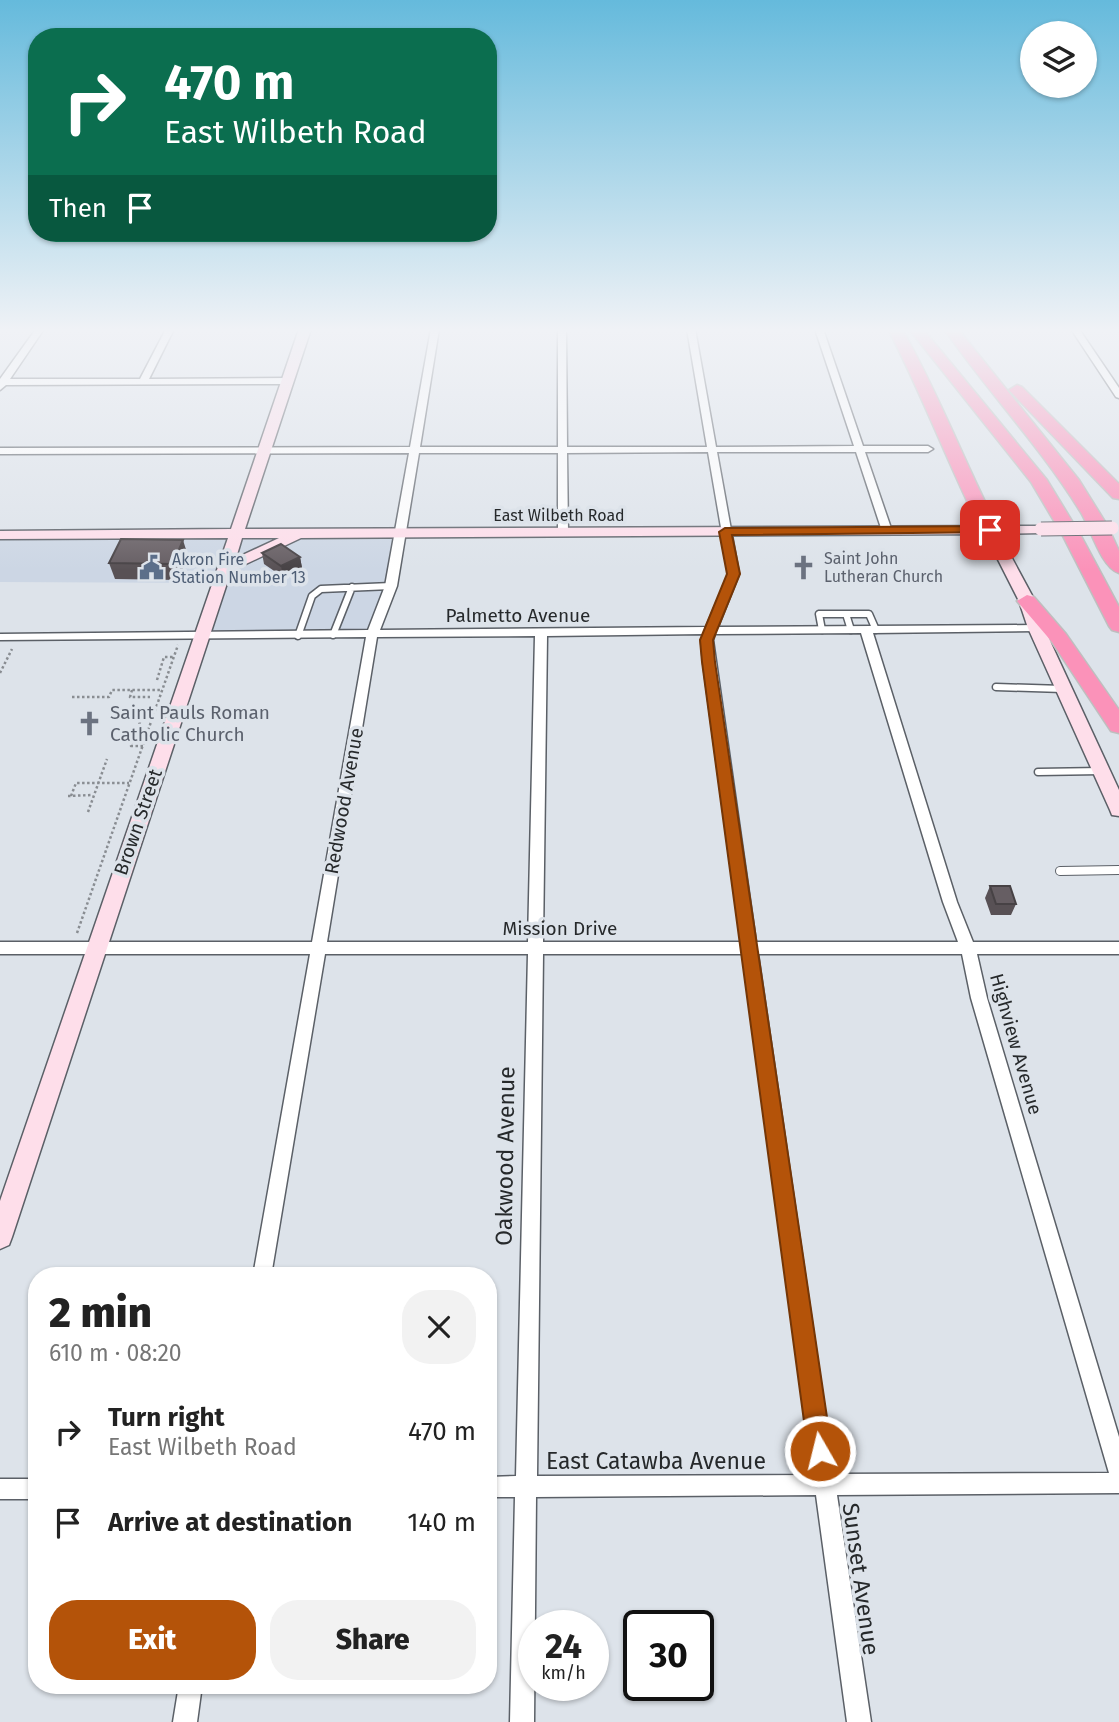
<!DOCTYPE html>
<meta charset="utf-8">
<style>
body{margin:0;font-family:"Fira Sans",sans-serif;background:#f2f2f2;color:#222;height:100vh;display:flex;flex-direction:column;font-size:26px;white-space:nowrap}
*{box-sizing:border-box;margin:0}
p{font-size:23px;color:#767676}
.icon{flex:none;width:38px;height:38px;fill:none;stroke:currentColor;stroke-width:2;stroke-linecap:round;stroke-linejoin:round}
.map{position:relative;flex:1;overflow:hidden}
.panel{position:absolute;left:28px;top:1267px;width:469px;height:427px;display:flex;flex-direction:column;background:#fff;border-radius:28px;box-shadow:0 2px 5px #0004}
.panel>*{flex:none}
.hud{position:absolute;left:28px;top:28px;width:469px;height:214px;border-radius:28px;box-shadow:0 2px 5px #0004;background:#0b6e4f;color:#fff;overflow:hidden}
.fabs{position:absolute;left:1020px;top:21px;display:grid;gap:14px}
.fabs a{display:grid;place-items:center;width:77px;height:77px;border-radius:50%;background:#fff;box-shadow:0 2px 5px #0004;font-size:35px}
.speed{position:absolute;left:518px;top:1610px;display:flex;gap:14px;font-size:35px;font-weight:700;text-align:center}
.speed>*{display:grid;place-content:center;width:91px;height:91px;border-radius:50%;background:#fff;box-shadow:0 2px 5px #0004;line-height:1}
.speed small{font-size:18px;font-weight:400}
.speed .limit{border:4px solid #111;border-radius:10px;background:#fff;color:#111}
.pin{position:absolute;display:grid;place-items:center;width:60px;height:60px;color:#fff;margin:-30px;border-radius:14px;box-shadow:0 4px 10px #0006}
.me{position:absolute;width:77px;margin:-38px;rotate:352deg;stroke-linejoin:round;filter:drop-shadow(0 0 5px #0008)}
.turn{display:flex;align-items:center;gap:24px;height:147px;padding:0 21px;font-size:32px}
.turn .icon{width:91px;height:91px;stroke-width:2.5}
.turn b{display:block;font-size:49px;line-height:60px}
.then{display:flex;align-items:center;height:66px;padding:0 21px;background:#0003;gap:14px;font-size:26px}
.round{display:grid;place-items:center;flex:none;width:74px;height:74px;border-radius:28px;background:#f2f2f2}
.summary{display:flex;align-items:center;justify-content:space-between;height:119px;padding:0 21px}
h1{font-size:42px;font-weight:800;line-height:52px}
.cta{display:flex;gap:14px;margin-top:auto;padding:14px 21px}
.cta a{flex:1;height:80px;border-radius:28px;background:#b45309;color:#fff;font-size:28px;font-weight:800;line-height:80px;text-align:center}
.cta a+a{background:#f2f2f2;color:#222}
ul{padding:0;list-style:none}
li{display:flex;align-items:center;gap:21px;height:91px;padding:0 21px}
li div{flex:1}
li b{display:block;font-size:26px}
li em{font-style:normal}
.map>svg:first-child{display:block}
.built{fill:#ccd6e4}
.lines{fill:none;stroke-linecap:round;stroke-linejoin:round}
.lane-far1-casing{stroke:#5b6067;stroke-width:9}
.lane-casing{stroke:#5b6067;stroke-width:10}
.street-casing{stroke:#5b6067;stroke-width:3}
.secondary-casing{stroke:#5b6067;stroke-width:3}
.highway-casing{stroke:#bebfbf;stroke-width:3}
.path{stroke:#898d92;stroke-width:2.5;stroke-dasharray:2.5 2.5;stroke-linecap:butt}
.lane-far1{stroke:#fff;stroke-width:6}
.lane{stroke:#fff;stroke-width:8}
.street{fill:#fff;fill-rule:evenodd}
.secondary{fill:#fedeea;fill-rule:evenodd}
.highway{fill:#fb92b9;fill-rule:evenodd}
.secondary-bridge-casing{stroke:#5b6067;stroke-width:15;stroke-linecap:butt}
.secondary-bridge{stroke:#fedeea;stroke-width:13}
.wall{fill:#585155}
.shaded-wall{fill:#474245}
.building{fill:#665e63;stroke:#474245;stroke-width:2}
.route{fill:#b45309;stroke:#753606;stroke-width:2}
.labels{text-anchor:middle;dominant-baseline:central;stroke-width:7;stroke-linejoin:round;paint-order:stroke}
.far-street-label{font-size:16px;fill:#26292b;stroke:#dde3ea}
.far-worship-label{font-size:16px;fill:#5b616d;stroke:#dde3ea;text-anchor:start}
.far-service-label{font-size:16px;fill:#4e5e75;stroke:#dde3ea;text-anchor:start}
.street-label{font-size:19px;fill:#26292b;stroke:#dde3ea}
.worship-label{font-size:19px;fill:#5b616d;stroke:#dde3ea;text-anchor:start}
.near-street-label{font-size:23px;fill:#26292b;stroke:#dde3ea}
</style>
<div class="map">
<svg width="1119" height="1722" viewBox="0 0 1119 1722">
<rect width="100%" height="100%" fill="#dde3ea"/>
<!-- built -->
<path class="built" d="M 402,533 L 372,635 L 201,637 L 218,583 L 0,582 L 0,535 Z"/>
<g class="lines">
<defs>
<path id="lane-far1" d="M 846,614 L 869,614 L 876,630
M 822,630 L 819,614 L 846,614 L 851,630
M 333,635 L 352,587
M 298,636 L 312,596 L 321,589 L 391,586
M 996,687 L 1063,689
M 1038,772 L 1101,771"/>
<path id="lane" d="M 1060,871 L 1119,870"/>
<path id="street" d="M 36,329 L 44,329 L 10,379 L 140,379 L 166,329 L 174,329 L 149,379 L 286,378 L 290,381 L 286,384 L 6,385 L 0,390 L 0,379 Z
M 431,329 L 439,329 L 420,447 L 558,447 L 558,329 L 566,329 L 567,447 L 707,447 L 687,329 L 695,329 L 716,447 L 854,446 L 815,329 L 823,329 L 863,446 L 928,446 L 933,449 L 928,452 L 865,452 L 892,531 L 887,534 L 882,531 L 856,452 L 717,452 L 739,574 L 718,627 L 1036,625 L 1042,628 L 1036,631 L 873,633 L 957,902 L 973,942 L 1119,942 L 1119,954 L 977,954 L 987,998 L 1119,1437 L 1119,1493 L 837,1495 L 871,1722 L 847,1722 L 816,1495 L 536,1497 L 534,1722 L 510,1722 L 515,1497 L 488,1497 L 488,1477 L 516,1476 L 528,954 L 325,954 L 271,1276 L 253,1276 L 310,954 L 0,954 L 0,942 L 312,942 L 366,637 L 0,640 L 0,634 L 368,630 L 385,586 L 409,453 L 0,454 L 0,448 L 410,447 ZM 708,452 L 729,574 L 706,627 L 380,630 L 397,586 L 419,453 L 558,453 L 558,532 L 563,535 L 568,532 L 567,453 ZM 861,633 L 943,902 L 958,942 L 756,942 L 713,640 L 715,634 ZM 704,634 L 701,640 L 703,662 L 741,942 L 543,942 L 547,636 ZM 535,636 L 528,942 L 327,942 L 377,637 ZM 543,954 L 743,954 L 814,1475 L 537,1476 ZM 758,954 L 962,954 L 971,998 L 1109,1473 L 834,1474 Z
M 1071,329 L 1079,329 L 1119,388 L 1119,398 L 1116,397 Z
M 0,1479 L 37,1479 L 37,1499 L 0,1499 Z
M 179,1685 L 202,1685 L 197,1722 L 173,1722 Z"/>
<path id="secondary" d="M 299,329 L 311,329 L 245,529 L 1046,526 L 1048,529 L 1041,533 L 999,534 L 1035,601 L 1044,628 L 1119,790 L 1119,816 L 1112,815 L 1110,810 L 1028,628 L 1019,601 L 985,534 L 301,538 L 231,571 L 12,1237 L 9,1245 L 0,1249 L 0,1201 L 228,538 L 0,539 L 0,531 L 231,529 ZM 242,538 L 279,538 L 236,558 Z"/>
<path id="highway" d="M 888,329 L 902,329 C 939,394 965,464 999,530 L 996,534 L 984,534 L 981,530 C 948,464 922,394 888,329 Z
M 909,329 L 923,329 L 1047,480 L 1081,536 L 1119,607 L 1119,632 L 1112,630 L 1109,626 L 1063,536 L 1031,482 Z
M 944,329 L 958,329 L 1079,480 L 1107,525 L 1119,551 L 1119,573 C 1101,568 1090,526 1080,511 C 1040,446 987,391 944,329 Z
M 1017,385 L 1022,387 L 1119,484 L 1119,499 L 1113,498 L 1012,393 L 1009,390 Z
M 1027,595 L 1034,597 L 1066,634 L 1119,710 L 1119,733 L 1111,731 L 1052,642 L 1017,601 Z"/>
</defs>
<!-- lane-far1 casing -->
<use href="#lane-far1" class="lane-far1-casing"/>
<!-- lane casing -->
<use href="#lane" class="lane-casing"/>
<!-- street casing -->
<use href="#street" class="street-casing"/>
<!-- secondary casing -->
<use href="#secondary" class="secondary-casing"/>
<!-- highway casing -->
<use href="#highway" class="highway-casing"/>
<!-- path -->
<path class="path" d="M 0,673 L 12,649
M 157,680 L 164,657 L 174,657
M 132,690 L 130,697 L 150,697
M 72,697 L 109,697 L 112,690 L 162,690
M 143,746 L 131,746 L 145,709 L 156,709
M 68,796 L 92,795
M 71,796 L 76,783 L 129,783
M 88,812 L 107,759
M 77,933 L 178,645"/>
<!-- lane-far1 -->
<use href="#lane-far1" class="lane-far1"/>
<!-- lane -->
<use href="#lane" class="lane"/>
<!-- street -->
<use href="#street" class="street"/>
<!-- secondary -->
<use href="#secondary" class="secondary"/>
<!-- highway -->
<use href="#highway" class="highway"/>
<defs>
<path id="secondary-bridge" d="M 1041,529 L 1112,528"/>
</defs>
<!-- secondary-bridge casing -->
<use href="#secondary-bridge" class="secondary-bridge-casing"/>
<!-- secondary-bridge -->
<use href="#secondary-bridge" class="secondary-bridge"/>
</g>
<!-- wall -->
<path class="wall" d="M 262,553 L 300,557 L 302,568 L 283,577 L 264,564 Z
M 188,556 L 178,580 L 115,579 L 109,563 Z
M 990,886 L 1016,904 L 1011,915 L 991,915 L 985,898 Z"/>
<!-- shaded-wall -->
<path class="shaded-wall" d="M 183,540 L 188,556 L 178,580 L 173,564 Z
M 300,557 L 302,568 L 283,577 L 281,566 Z"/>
<!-- building -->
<path class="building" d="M 121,539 L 183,540 L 173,564 L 109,563 Z
M 281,544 L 300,557 L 281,566 L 262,553 Z
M 990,886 L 1010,886 L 1016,904 L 996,904 Z"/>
<!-- sky -->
<linearGradient id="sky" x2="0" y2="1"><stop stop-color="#65badc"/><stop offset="0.58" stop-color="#f0f2f6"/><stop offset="1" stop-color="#f0f2f6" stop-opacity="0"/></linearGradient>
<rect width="1119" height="570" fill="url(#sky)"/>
<!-- route -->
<path class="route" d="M 990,526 L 995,527 L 995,532 L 732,535 L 740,574 L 713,640 L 715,662 L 832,1451 L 828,1460 L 820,1463 L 812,1460 L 808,1451 L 702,662 L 700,640 L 727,574 L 719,532 L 725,528 Z"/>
<!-- icons -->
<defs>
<symbol id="church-bare" viewBox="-9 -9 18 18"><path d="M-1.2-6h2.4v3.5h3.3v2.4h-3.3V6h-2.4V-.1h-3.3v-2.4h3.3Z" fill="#6b7280" stroke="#dde3ea" stroke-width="2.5" paint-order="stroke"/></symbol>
<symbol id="civic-bare" viewBox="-9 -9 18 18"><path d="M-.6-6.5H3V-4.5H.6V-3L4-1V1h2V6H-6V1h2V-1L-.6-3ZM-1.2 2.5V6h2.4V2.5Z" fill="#5c6f8a" stroke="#dde3ea" stroke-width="2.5" paint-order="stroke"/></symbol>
</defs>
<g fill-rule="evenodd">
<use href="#church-bare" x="786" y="550" width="35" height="35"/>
<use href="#civic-bare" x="134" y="550" width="35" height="35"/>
<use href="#church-bare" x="72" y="706" width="35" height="35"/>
</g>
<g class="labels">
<!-- far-street labels -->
<g class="far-street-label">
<text x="559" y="515">East Wilbeth Road</text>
</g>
<!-- far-worship labels -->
<g class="far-worship-label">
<text x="824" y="558">Saint John<tspan x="824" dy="18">Lutheran Church</tspan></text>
</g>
<!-- far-service labels -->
<g class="far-service-label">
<text x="172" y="559">Akron Fire<tspan x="172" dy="18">Station Number 13</tspan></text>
</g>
<!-- street labels -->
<g class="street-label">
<text x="518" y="615">Palmetto Avenue</text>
<text transform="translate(344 801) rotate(-80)">Redwood Avenue</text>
<text transform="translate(138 822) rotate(-71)">Brown Street</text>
<text x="560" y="928">Mission Drive</text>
<text transform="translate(1016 1044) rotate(74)">Highview Avenue</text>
</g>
<!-- worship labels -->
<g class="worship-label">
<text x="110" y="712">Saint Pauls Roman<tspan x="110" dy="22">Catholic Church</tspan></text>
</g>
<!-- near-street labels -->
<g class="near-street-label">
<text transform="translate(505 1156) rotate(-89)">Oakwood Avenue</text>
<text x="656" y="1461">East Catawba Avenue</text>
<text transform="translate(861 1579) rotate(82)">Sunset Avenue</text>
</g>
</g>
</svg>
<div class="fabs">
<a><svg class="icon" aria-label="layers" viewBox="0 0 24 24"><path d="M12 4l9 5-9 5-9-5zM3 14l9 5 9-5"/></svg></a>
</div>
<div class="speed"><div>24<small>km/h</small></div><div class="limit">30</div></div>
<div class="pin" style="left:990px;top:530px;background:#d93025"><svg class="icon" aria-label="arrive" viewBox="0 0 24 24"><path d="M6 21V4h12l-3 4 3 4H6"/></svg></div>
<svg class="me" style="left:820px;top:1451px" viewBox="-20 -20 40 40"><circle r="17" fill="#b45309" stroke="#fff" stroke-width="3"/><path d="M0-11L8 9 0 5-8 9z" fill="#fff"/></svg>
<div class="hud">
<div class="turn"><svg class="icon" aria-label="right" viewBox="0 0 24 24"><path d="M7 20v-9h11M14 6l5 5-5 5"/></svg><div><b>470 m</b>East Wilbeth Road</div></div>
<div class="then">Then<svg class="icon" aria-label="arrive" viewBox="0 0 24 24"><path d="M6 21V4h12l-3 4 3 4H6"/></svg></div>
</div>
<section class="panel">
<div class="summary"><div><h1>2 min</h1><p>610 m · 08:20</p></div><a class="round"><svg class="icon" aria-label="close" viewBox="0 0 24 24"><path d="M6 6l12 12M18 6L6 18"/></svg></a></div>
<ul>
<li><svg class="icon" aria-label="right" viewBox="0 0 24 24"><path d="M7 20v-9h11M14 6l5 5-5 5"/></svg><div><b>Turn right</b><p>East Wilbeth Road</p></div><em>470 m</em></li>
<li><svg class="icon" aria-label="arrive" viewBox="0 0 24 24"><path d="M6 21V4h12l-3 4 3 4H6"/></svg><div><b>Arrive at destination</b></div><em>140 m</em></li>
</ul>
<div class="cta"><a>Exit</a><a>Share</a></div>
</section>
</div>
